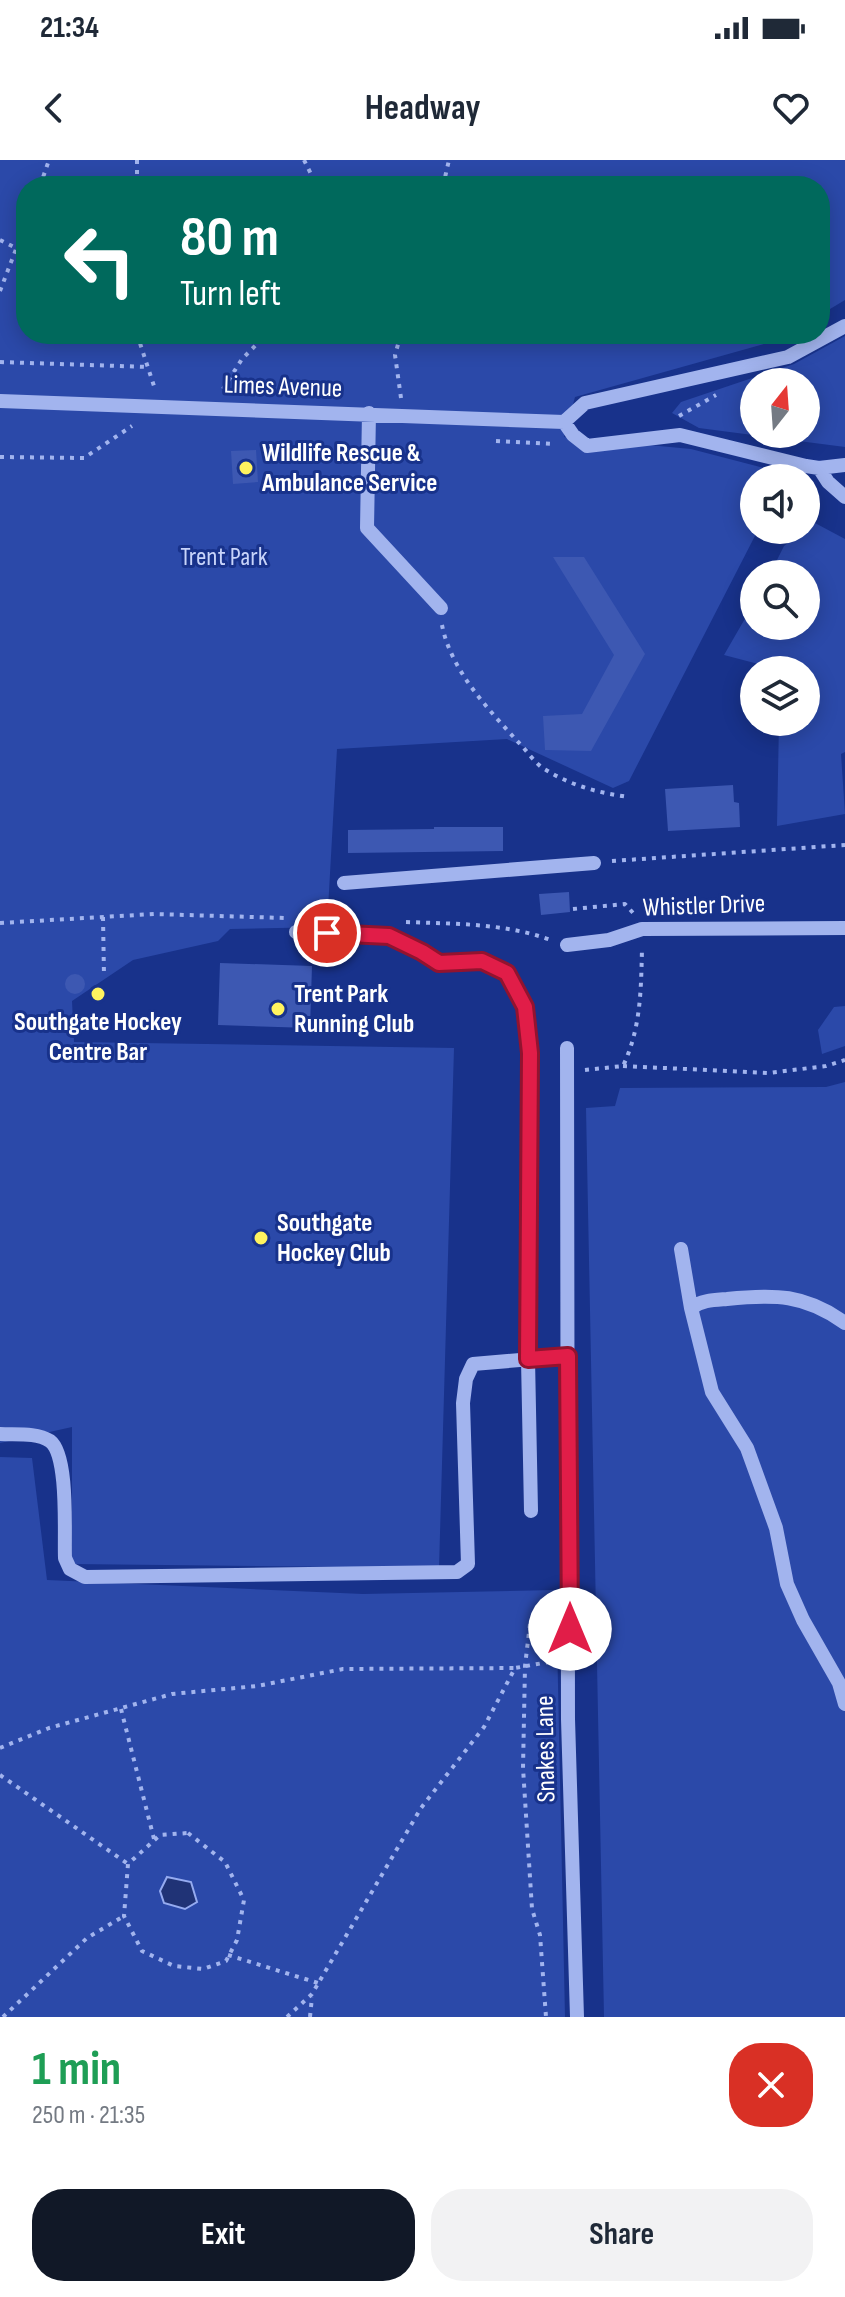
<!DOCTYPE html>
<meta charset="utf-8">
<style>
body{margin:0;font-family:"Sofia Sans Condensed",sans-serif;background:#f2f2f3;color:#1f2937;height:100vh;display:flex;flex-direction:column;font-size:30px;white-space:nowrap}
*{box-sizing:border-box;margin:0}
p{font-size:26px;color:#747a83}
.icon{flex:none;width:44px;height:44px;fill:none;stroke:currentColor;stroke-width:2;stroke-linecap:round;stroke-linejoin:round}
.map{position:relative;height:1857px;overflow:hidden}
.drawer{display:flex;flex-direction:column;background:#fff;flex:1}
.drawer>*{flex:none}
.guide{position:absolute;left:16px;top:16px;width:814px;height:168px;border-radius:32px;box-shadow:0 4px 20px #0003;background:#00695c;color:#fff;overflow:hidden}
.needle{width:52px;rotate:17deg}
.buttons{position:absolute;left:740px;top:208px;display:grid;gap:16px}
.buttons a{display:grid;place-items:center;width:80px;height:80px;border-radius:50%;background:#fff;box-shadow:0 4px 20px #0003;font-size:40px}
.pin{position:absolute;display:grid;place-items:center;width:68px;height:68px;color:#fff;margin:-34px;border:4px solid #fff;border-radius:50%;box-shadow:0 2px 8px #0007}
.me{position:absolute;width:88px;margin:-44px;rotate:0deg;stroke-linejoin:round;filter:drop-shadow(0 0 6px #0008)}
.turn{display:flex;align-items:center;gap:28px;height:168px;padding:0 32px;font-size:36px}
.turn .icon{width:104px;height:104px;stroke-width:2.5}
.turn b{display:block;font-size:56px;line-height:68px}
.round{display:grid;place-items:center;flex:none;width:84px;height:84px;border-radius:32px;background:#f2f2f3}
.headline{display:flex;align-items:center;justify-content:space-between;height:136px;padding:0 32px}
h1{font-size:48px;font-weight:700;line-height:60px;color:#1e9e55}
.primary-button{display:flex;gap:16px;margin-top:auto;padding:16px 32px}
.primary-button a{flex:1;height:92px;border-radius:32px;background:#111827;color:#fff;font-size:32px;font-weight:700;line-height:92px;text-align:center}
.primary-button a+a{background:#f2f2f3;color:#1f2937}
.status{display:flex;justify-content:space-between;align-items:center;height:56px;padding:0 40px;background:#fff;direction:ltr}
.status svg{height:22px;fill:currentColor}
header{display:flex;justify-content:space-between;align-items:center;height:104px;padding:0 32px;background:#fff;font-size:36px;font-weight:700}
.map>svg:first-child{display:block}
.green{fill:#2b49a9;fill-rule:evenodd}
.water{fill:#203376;stroke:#95abf0;stroke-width:2}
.building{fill:#3d58b2}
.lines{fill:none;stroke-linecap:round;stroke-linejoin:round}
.path{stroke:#a2b4ee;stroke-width:4;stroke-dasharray:4 6;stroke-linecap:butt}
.minor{stroke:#a2b4ee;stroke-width:14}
.route-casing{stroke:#92132f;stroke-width:20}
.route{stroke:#e11d48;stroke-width:14}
.poi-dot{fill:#fff35f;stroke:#18328b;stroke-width:3}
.labels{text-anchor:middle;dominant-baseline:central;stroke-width:6;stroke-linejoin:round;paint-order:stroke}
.street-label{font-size:26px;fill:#fff;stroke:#18328b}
.poi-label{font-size:26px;font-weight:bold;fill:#fff;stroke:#18328b;text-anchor:start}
.park-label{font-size:26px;fill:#c8d4fa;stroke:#18328b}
</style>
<div class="status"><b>21:34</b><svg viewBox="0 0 49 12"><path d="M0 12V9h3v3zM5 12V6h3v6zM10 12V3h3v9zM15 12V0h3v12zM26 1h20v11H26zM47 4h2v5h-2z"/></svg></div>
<header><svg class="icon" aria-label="back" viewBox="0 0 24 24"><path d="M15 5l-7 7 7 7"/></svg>Headway<svg class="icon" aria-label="heart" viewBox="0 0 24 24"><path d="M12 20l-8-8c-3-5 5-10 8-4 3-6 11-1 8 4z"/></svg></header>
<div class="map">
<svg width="845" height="1857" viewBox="0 0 845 1857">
<rect width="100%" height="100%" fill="#18328b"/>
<!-- green -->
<path class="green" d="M 0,0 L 845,0 L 845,140 L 820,155 L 820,26 L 26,26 L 26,174 L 789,174 L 778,180 L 575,237 L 564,277 L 691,289 L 779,312 L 777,318 L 754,318 L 754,370 L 758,370 L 629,621 L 613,628 L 507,579 L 337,589 L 327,767 L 230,769 L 218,781 L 133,800 L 72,841 L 74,882 L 454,888 L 439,1408 L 72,1404 L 72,1267 L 0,1283 Z
M 845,176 L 845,287 L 699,268 L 672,253 L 681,242 L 794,204 ZM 754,222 L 806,222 L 806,274 L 754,274 Z
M 815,363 L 845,379 L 845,592 L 841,594 L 845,654 L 777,666 L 779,562 L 806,562 L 806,510 L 781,510 L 724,495 L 754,443 L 754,466 L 806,466 L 806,414 L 770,414 L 784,386 Z
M 845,846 L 845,886 L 822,894 L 818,870 L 834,847 Z
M 845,922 L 845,1857 L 604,1857 L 586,948 L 615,946 L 620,928 L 826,927 Z
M 0,1297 L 32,1298 L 47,1420 L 363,1434 L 556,1430 L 565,1857 L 0,1857 Z"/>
<!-- water -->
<path class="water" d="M 167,1717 L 191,1722 L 197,1742 L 185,1749 L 164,1743 L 160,1731 Z"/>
<!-- building -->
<path class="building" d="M 256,290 L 258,322 L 233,324 L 231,291 Z
M 553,397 L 584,397 L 645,494 L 591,591 L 545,590 L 543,556 L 582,554 L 614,495 Z
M 733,625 L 734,642 L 739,643 L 740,667 L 668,671 L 665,629 Z
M 434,667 L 503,667 L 503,691 L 348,693 L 348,670 L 434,669 Z
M 569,732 L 570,752 L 541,755 L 539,734 Z
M 220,803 L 312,806 L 310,868 L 218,865 Z
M65 824a10 10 0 1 1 20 0a10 10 0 1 1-20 0Z"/>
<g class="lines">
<!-- path -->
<path class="path" d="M 137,0 L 137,26
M 304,0 L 317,26
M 40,26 L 49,0
M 443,26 L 449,0
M 0,80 L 26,93
M 0,131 L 26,63
M 137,174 L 155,229
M 0,202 L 149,207
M 223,229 L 242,199 L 267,174
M 401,238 L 395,195 L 401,174
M 679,256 L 716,235
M 496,281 L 555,284
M 0,297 L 84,298 L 132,266
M 442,465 C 451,511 489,550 520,584 C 528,592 536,605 546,610 C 572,626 599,633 629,637
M 612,701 L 845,685
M 573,749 L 625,744 L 634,754
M 103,757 L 104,816
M 406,762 C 456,764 504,763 551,780
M 0,763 L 154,754 L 285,758
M 623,906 L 769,913 L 826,906 L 845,900
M 585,910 L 623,906 C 641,868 641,830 642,788
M 530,1464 L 525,1506 L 523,1608 L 532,1749 L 540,1775 L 546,1857
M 121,1549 L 154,1679
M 0,1588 L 49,1568 L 172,1534 L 257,1526 L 343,1509 L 515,1508
M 0,1615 L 128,1704
M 188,1673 L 225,1702 L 244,1740 L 237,1780 L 226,1801 L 203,1809 L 174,1806 L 142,1791 L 124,1756 L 128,1704 L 160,1675 Z
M 228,1795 L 318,1823
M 3,1857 L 87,1778 L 124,1756
M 287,1857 L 312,1834 L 421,1648 L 484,1567 L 515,1508 L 549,1502
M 310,1857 L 312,1837"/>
<!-- minor -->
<path class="minor" d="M 0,241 L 564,262
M 369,253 L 367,368 L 441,448
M 564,262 L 585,243 L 788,197 L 845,166
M 564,262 L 573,275 L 587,286 L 680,275 L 806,306 L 819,308 L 845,305
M 819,308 L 828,322 L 845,337
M 344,723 L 594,703
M 296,772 L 389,776 L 422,792 L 439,803 L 482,801 L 507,813 L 525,847 L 530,893 L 528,1199 L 531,1351
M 567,785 L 609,780 L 642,769 L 845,768
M 567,888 L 568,1559 L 577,1857
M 681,1089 L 691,1148
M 845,1163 C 805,1134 774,1134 727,1139 C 714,1140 702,1140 691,1148 L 712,1232 L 747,1288 L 776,1368 L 787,1424 L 803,1460 L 839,1523 L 845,1544
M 0,1274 C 15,1275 36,1272 50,1281 C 69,1295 64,1374 65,1398 L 70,1409 L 85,1417 L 457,1412 L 468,1404 L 463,1243 L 466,1219 L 473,1204 L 568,1196"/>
</g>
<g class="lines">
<defs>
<path id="route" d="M 327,773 L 389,776 L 422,792 L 439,803 L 482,801 L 507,813 L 525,847 L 530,893 L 528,1199 L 568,1196 L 570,1469"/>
</defs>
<!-- route casing -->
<use href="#route" class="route-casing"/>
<!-- route -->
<use href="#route" class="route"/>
</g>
<!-- markers -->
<g class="poi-dot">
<circle cx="246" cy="308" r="8"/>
<circle cx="98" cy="834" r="8"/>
<circle cx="278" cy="849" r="8"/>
<circle cx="261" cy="1078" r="8"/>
</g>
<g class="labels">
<!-- street labels -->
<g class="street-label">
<text transform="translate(283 227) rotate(2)">Limes Avenue</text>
<text transform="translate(704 746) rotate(-2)">Whistler Drive</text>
<text transform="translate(546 1589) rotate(-91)">Snakes Lane</text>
</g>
<!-- poi labels -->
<g class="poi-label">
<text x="262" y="293">Wildlife Rescue &amp;<tspan x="262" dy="30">Ambulance Service</tspan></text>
<text x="294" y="834">Trent Park<tspan x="294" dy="30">Running Club</tspan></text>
<text x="98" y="862" text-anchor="middle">Southgate Hockey<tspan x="98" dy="30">Centre Bar</tspan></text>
<text x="277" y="1063">Southgate<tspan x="277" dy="30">Hockey Club</tspan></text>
</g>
<!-- park labels -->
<g class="park-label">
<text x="224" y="397">Trent Park</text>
</g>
</g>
</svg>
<div class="buttons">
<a><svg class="needle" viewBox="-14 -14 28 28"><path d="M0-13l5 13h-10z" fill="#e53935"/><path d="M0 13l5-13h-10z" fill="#747a83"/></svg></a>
<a><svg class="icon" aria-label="sound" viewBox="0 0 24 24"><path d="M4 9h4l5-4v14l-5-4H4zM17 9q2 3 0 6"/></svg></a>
<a><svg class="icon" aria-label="search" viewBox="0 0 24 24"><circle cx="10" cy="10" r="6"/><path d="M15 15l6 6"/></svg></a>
<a><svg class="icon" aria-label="layers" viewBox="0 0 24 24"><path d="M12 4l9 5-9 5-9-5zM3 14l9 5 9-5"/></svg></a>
</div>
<div class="pin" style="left:327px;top:773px;background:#d93025"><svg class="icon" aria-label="arrive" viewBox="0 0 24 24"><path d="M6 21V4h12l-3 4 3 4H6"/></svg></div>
<svg class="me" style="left:570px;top:1469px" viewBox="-20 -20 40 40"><circle r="19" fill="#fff"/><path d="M0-13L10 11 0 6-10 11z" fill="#e11d48"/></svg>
<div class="guide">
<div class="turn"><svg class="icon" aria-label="left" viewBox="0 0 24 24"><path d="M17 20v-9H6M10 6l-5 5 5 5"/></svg><div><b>80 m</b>Turn left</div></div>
</div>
</div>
<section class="drawer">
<div class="headline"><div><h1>1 min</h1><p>250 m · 21:35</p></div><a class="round" style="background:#d93025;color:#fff"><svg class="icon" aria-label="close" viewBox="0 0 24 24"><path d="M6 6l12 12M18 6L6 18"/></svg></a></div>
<div class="primary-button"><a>Exit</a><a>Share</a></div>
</section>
